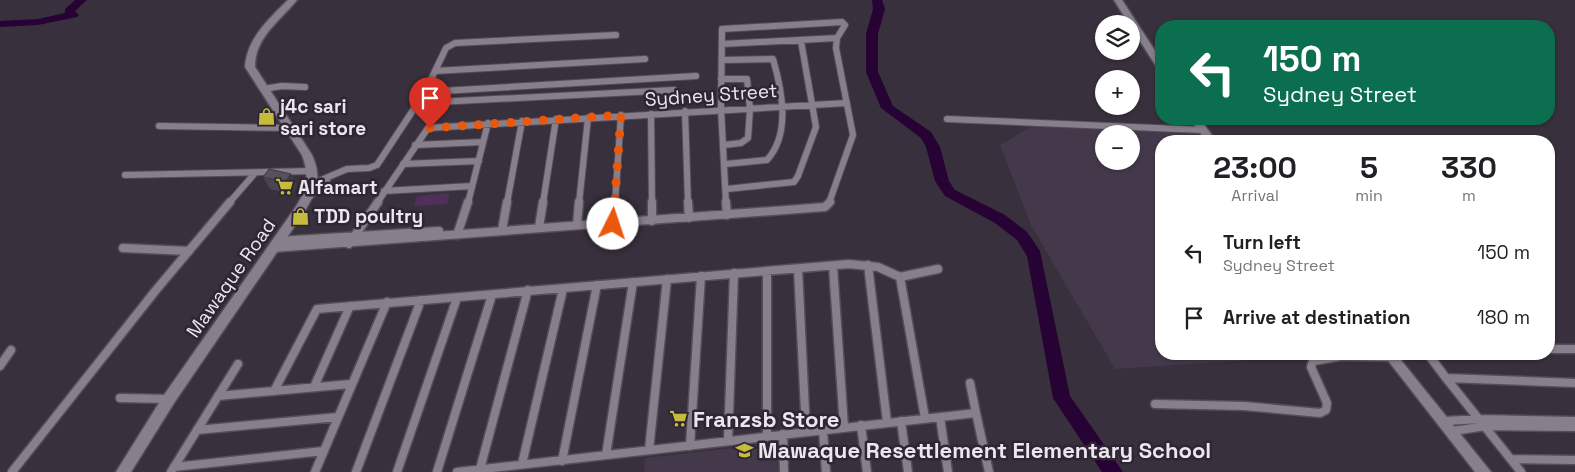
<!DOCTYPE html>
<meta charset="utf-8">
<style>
body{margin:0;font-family:"Space Grotesk",sans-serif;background:#f6f6f6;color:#202124;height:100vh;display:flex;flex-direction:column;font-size:19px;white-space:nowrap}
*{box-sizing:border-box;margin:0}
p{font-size:16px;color:#757577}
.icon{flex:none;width:28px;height:28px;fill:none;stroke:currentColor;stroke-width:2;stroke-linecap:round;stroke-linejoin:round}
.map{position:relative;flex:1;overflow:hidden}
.side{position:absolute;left:1155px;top:135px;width:400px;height:225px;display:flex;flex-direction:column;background:#fff;border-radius:20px;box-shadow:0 1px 4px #0004}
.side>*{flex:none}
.banner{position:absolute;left:1155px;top:20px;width:400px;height:105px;border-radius:20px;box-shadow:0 1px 4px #0004;background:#0b6e4f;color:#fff;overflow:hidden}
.fabs{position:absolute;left:1095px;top:15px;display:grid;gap:10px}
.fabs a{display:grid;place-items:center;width:45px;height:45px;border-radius:50%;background:#fff;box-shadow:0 1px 4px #0004;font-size:25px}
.pin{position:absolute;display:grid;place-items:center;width:42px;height:42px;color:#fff;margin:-51px -21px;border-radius:50% 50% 50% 0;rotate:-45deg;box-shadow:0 0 5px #0007}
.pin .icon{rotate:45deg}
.me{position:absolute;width:55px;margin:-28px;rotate:4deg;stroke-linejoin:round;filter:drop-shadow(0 0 4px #0008)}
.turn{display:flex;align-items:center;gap:18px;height:105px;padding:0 25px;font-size:22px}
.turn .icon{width:65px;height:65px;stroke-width:2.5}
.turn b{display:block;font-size:35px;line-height:42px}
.eta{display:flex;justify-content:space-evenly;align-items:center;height:85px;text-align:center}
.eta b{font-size:30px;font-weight:600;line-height:35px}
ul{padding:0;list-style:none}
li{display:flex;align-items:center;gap:15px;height:65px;padding:0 25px}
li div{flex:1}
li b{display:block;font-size:19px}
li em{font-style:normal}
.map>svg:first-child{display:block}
.built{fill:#44394a;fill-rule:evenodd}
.green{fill:#4e305b}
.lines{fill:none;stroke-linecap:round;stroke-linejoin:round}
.river{fill:#270234;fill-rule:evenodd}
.street-far1-casing{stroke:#544e58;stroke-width:8}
.street-casing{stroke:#544e58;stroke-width:11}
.secondary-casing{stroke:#544e58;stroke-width:3}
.street-far1{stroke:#887f8d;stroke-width:6}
.street{stroke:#887f8d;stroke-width:8}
.secondary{fill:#887f8d;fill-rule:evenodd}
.wall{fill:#4c454f}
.shaded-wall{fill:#3e3840}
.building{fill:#58505c;stroke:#3e3840}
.route{stroke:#ea580c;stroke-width:9;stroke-dasharray:0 16.2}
.labels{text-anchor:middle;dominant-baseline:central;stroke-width:5;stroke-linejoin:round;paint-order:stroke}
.street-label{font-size:19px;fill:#ece7ee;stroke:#2e2632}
.poi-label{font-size:19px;font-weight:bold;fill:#ece7ee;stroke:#2e2632;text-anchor:start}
.near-poi-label{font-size:22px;font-weight:bold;fill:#ece7ee;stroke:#2e2632;text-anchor:start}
</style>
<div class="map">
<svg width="1575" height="472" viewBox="0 0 1575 472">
<rect width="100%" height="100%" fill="#38303c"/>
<!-- built -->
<path class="built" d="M 1034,125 L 1198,131 L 1205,141 L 1161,141 L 1161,354 L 1337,354 L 1115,369 L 1031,225 L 1000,145 ZM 1104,134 L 1131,134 L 1131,161 L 1104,161 Z
M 777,443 L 778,472 L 644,472 L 645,458 Z"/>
<!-- green -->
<path class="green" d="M 450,193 L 447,204 L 414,206 L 417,196 Z"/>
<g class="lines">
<!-- river -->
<path class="river" d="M 75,0 L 87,0 L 75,11 L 79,15 L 77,17 L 38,25 L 0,27 L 0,21 L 38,19 L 65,13 L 65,9 Z
M 872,0 L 882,0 L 885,9 L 878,34 L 878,72 L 893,106 L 931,132 L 940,147 L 949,181 L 955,190 L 1005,215 L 1027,232 L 1040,251 L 1070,396 L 1123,472 L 1102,472 L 1053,398 L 1027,256 L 1017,240 L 995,223 L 945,196 L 935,181 L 926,147 L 921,138 L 881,108 L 866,72 L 866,34 L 873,9 Z"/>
<defs>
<path id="street-far1" d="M 722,44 L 837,38
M 722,60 L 773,59 C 782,90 791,134 767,160 L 726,164
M 435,71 L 645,59
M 721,79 L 747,79 L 750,109 L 748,138 L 741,143 L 724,145
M 263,89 L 282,86 L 305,87
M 425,92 L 446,48 L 455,43 L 616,35
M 418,103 L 674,90
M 685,111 L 688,203
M 651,114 L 652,203
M 947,119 L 1202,130
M 159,126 L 291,128
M 415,145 L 483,142
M 403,164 L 479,161
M 125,175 L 313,171
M 314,183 L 347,169 L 369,168 L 377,165 L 425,92 L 696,76
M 727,189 L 794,182 L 798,176 L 816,127 L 801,41
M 384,191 L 472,186
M 308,198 L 327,181
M 229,203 L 255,173
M 377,203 L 428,128 L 847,103
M 468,203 L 488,123
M 507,203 L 522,121
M 543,203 L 556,119
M 579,203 L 588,118
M 615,203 L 621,115
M 726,203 L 721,109 L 722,29 L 842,22 L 845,25 L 837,38 L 836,48 L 853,135 L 829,203"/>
<path id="street" d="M 652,202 L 652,221
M 688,202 L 689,218
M 726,202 L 727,215
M 613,224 L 615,202
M 577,225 L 579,202
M 539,227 L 543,202
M 502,230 L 507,202
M 457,235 L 468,202
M 278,241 L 439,231
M 349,244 L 378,202
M 123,248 L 189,251
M 273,248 L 825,207 L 830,202
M 868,265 L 887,422
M 833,266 L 844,427
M 798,269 L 806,431
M 767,272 L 767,437
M 900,277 L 938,269
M 1549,349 L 1575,349
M 1428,354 L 1446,378
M 0,366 L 11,350
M 314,387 L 350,306
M 274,391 L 317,309 L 849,264 L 878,267 L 900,277 L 925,418
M 218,396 L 351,384
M 120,398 L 169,399
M 1155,404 L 1244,406 L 1320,413 L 1326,410 L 1327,403 L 1311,367 L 1313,361 L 1342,356 L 1392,357
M 976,413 L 989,472
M 940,417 L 948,472
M 901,421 L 908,472
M 1445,421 L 1480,419 L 1575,421
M 861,425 L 867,472
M 197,430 L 338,417
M 823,430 L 826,472
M 1453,431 L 1486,426 L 1575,427
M 783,434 L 784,472
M 728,441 L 734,273
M 690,446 L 701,276
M 649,450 L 667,279
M 606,455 L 633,282
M 1512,459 L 1575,460
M 562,461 L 597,285
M 522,464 L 563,289
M 174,467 L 323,451
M 480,469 L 528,290
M 12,472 L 156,290 L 230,202
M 171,472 L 238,364
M 315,472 L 387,302
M 356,472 L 421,300
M 397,472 L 457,298
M 437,472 L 492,295
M 457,472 L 976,413 L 970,383
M 1521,472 L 1446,378 L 1575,383"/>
<path id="secondary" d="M 288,0 L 297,0 C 279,22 255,37 255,67 L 312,155 C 323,180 316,192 303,214 L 174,403 L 131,472 L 116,472 L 164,395 L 295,208 C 307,190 310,176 302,155 L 245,67 C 247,38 269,19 288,0 Z
M 1114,0 L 1122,0 L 1161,60 L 1161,69 L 1156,66 L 1131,27 L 1131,24 L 1129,24 Z
M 1190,119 L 1200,119 L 1216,141 L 1206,141 Z
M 1383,354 L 1396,354 L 1491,472 L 1475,472 Z"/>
</defs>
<!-- street-far1 casing -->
<use href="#street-far1" class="street-far1-casing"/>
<!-- street casing -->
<use href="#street" class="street-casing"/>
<!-- secondary casing -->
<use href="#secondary" class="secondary-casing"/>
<!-- street-far1 -->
<use href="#street-far1" class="street-far1"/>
<!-- street -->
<use href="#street" class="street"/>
<!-- secondary -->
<use href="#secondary" class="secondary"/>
</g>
<!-- wall -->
<path class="wall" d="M 291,174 L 297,186 L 292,194 L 270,189 L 263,177 Z"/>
<!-- shaded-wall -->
<path class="shaded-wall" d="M 291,174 L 297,186 L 292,194 L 285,182 Z"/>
<!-- building -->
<path class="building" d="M 269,169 L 291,174 L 285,182 L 263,177 Z"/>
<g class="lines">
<!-- route -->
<path class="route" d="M 430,128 L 621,115 L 613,224"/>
</g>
<!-- icons -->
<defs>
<symbol id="shop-bare" viewBox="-9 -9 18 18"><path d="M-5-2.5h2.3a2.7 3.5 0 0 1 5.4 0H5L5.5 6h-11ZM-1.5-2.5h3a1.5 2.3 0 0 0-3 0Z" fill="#c6bc3c" stroke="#2e2632" stroke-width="2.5" paint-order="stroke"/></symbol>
<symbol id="supermarket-bare" viewBox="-9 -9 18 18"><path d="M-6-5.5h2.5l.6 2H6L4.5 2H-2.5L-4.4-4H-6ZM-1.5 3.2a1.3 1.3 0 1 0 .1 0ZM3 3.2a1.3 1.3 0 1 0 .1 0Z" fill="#c6bc3c" stroke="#2e2632" stroke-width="2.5" paint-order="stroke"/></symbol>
<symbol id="school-bare" viewBox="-9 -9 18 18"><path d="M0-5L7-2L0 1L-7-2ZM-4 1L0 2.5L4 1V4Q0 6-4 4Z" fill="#c6bc3c" stroke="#2e2632" stroke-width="2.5" paint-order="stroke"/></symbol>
</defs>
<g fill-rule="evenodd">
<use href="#shop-bare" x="254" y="104" width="25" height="25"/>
<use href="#supermarket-bare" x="272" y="174" width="25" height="25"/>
<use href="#shop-bare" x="288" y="204" width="25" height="25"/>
<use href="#supermarket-bare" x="666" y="406" width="25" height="25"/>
<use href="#school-bare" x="732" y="438" width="25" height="25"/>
</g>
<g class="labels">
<!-- street labels -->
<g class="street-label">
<text transform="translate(711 95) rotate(-4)">Sydney Street</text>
<text transform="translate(231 278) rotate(-55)">Mawaque Road</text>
</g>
<!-- poi labels -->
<g class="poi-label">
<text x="280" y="106">j4c sari<tspan x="280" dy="22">sari store</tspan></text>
<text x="298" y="187">Alfamart</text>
<text x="314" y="216">TDD poultry</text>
</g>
<!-- near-poi labels -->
<g class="near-poi-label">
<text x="693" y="419">Franzsb Store</text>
<text x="758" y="450">Mawaque Resettlement Elementary School</text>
</g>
</g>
</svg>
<div class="fabs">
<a><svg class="icon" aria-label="layers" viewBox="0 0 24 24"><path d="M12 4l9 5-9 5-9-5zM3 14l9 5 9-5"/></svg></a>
<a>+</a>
<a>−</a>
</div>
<div class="pin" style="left:430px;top:128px;background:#d93025"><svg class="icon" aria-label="arrive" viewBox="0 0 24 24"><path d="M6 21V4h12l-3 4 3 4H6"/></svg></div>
<svg class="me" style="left:613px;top:224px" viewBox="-20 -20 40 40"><circle r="19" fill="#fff"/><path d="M0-13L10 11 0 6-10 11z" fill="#ea580c"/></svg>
<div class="banner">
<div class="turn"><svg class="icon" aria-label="left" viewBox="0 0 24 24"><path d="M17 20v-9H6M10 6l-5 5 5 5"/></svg><div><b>150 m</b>Sydney Street</div></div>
</div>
<section class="side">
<div class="eta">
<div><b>23:00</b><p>Arrival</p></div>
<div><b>5</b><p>min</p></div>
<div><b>330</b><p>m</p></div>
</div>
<ul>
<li><svg class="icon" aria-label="left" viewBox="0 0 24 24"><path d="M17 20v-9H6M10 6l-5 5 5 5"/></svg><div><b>Turn left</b><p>Sydney Street</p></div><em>150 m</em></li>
<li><svg class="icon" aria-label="arrive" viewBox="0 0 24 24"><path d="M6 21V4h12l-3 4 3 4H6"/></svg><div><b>Arrive at destination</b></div><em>180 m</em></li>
</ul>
</section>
</div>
